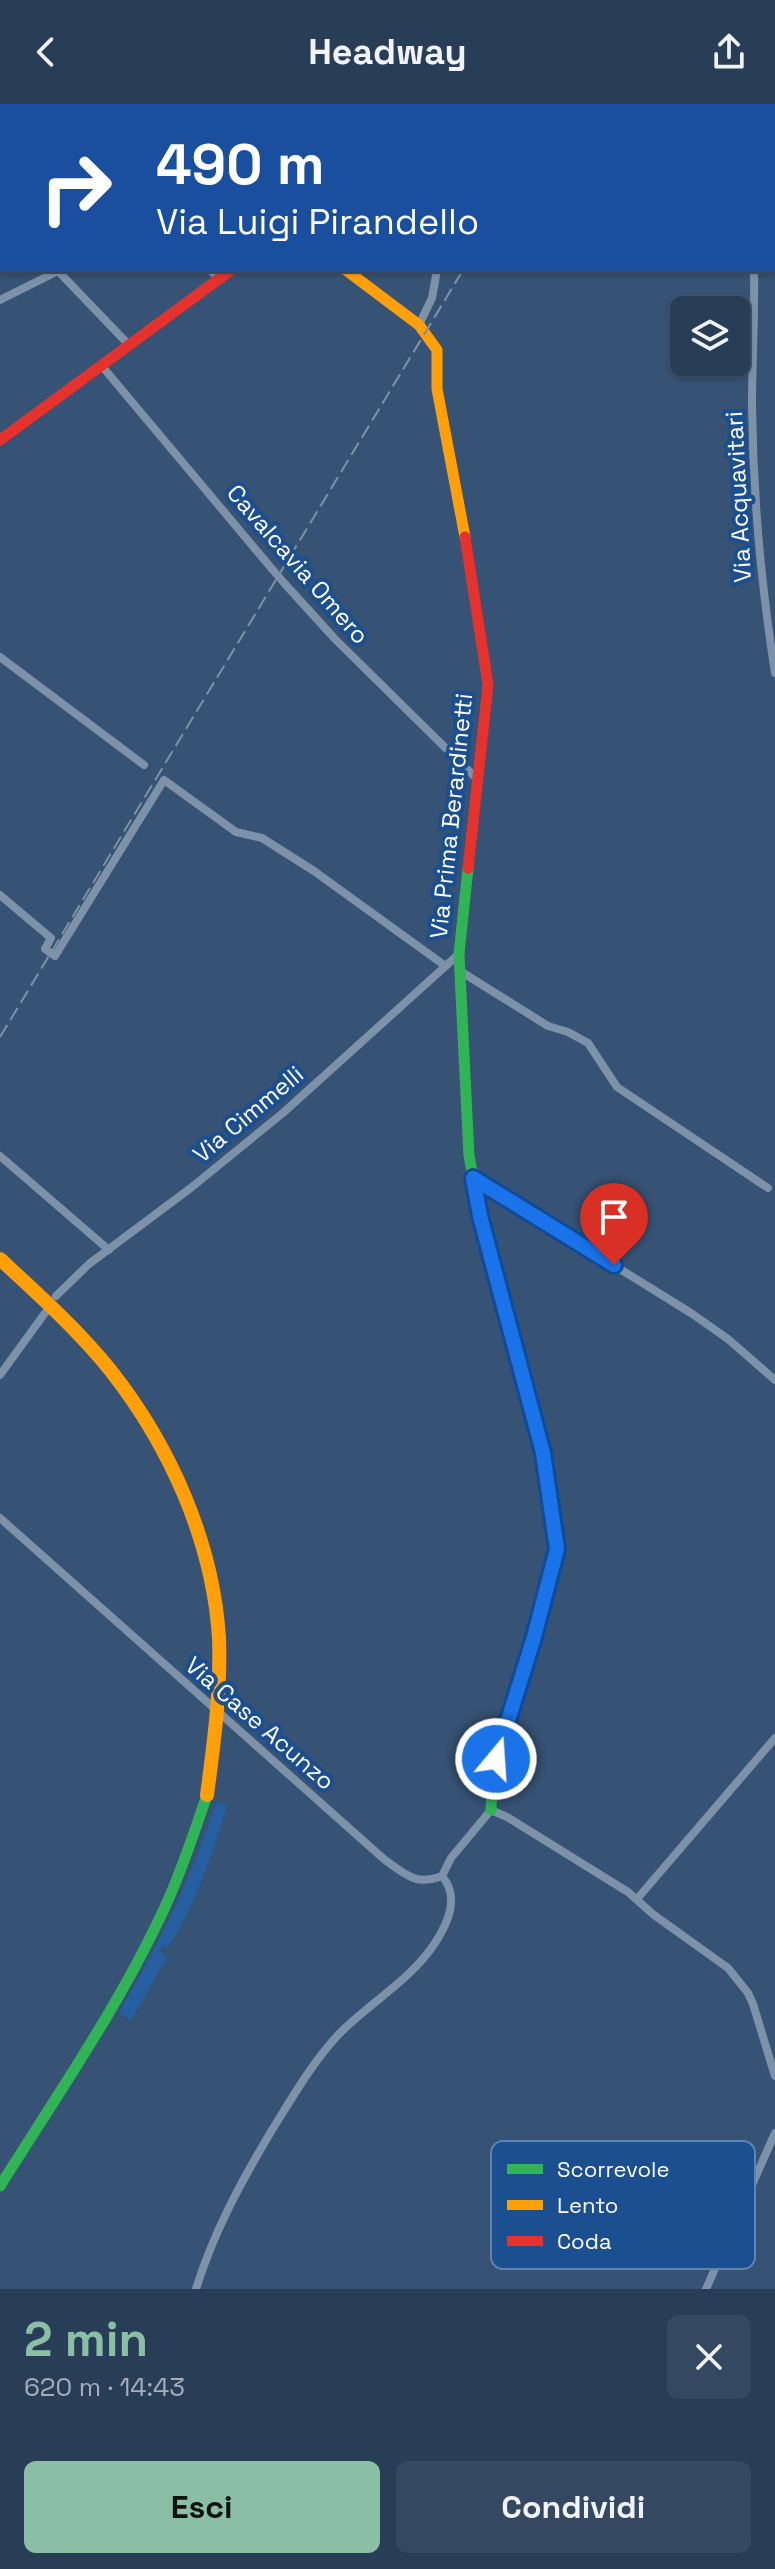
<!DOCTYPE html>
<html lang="it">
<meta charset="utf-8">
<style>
body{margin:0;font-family:"Space Grotesk",sans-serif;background:#344961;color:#f1f3f6;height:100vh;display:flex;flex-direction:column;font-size:30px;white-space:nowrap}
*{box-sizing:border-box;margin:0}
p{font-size:26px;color:#a5aeba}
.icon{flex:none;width:44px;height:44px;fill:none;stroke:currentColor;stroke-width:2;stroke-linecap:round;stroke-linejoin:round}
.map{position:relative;height:2185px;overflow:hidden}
.side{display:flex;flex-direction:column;background:#283e57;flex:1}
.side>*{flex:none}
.top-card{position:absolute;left:0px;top:0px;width:776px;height:168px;box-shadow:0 2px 6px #0004,0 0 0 2px #44576d;background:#1a4fa0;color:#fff;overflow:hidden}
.buttons{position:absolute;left:670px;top:192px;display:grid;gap:16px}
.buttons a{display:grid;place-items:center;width:80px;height:80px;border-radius:12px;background:#283e57;box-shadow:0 2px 6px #0004,0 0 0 2px #44576d;font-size:40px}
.pin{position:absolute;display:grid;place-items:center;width:68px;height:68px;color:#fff;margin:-82px -34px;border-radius:50% 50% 50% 0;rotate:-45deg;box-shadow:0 0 8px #0007}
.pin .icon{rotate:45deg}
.me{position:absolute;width:88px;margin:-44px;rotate:18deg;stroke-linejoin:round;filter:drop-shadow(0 0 6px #0008)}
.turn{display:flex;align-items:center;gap:28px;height:168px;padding:0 24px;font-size:36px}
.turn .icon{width:104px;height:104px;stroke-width:2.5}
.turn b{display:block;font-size:56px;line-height:68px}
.round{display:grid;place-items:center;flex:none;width:84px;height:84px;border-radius:12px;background:#344961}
.overview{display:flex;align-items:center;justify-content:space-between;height:136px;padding:0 24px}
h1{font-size:48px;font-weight:700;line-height:60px;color:#8abfa5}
.action{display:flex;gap:16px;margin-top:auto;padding:16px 24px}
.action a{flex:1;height:92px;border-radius:12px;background:#8abfa5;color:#111;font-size:32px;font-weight:700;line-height:92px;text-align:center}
.action a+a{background:#344961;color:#f1f3f6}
header{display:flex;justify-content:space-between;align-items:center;height:104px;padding:0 24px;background:#283e57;font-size:36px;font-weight:700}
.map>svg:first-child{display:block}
.green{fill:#265fa1}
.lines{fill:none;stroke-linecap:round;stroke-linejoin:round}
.street{stroke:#7d92a8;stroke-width:8}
.fast{stroke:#30b455;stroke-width:11}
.slow{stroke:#ff9f0a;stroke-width:11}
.jam{stroke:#e5322d;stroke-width:11}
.rail{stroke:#7e92a7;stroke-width:2;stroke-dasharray:14 6;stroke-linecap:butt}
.street-bridge{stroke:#7d92a8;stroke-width:8}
.slow-bridge{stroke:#ff9f0a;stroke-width:14}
.route-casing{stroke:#114b97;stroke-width:20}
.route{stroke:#1a73e8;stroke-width:14}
.labels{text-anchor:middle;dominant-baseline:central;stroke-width:8;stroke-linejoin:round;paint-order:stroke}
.street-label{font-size:24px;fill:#fff;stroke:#1b4f8f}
.key{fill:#1b4f8f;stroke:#5f84b1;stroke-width:2}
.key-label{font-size:22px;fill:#fff}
</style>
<header><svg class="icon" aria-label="back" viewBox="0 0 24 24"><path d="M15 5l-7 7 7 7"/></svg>Headway<svg class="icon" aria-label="share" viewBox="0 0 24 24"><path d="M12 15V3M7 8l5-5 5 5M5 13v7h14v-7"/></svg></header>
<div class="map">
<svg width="775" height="2185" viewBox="0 0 775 2185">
<rect width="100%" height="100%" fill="#365274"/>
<!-- green -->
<path class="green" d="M 216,1698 L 227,1701 C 212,1752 196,1799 168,1844 L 163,1841 L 159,1847 L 167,1853 L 131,1916 L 119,1909 C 160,1838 191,1776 216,1698 Z"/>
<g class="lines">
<!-- street -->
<path class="street" d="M 71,0 L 72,2
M 735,0 L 739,2
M 462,2 L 463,0
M 774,18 L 775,19
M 210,166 L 219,175
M 754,166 C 755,211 752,256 752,301 C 753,391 761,480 775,569
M 0,196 L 58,167 L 129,241
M 419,221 L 432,194 L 437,166
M 101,261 L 272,465
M 285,480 L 335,535 L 476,674
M 0,553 L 144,661
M 0,791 L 51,834 L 45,845 L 55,852 L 164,676 L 236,728 L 262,734 L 314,767 L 444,861
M 460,867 L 548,922 L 568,928 L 588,939 L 617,983 L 768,1084
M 0,1052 L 109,1146
M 473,1074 L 691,1209 L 728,1235 L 775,1276
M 56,1192 L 89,1160 L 192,1083 L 284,1008 L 459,850
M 0,1271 L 45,1209
M 0,1414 L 385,1756 C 406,1771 416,1782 442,1772 L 451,1754 L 491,1706 L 507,1713 L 628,1788 L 654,1811 L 728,1864 L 748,1889 L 753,1900 L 775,1972
M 637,1795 L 775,1634
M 196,2185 C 214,2127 241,2078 272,2026 C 292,1994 312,1959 338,1931 C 368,1900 411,1876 435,1839 C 448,1819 460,1793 442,1772
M 706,2185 L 775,2029"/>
<!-- fast -->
<path class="fast" d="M 416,2 L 418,0
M 468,764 L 459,850 L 469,1052 L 476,1089
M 491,1706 L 492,1671 L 518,1584
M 0,2082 C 59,1988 124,1895 169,1794 C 184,1760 195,1726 207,1691"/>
<!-- slow -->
<path class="slow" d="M 346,166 L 419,221 L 437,246 L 437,285 L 465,433
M 476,1089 L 543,1349 L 557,1445 L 518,1584"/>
<!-- jam -->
<path class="jam" d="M 0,336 L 231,166
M 465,433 L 488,581 L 468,764"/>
<!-- rail -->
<path class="rail" d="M 572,2 L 573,0
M 0,933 L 463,166"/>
<!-- street-bridge -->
<path class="street-bridge" d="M 272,465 L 285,480"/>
<!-- slow-bridge -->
<path class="slow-bridge" d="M 0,1155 C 39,1191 78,1226 111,1267 C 170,1342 213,1438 219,1534 C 221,1587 214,1638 207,1691"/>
</g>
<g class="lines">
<defs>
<path id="route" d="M 496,1655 L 534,1533 L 557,1445 L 543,1349 L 480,1112 L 473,1074 L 614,1161"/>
</defs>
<!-- route casing -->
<use href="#route" class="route-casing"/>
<!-- route -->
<use href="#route" class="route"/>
</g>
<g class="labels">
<!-- street labels -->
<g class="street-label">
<text transform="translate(738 393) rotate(-93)">Via Acquavitari</text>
<text transform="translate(298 460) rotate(49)">Cavalcavia Omero</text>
<text transform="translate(451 712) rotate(-84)">Via Prima Berardinetti</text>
<text transform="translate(248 1010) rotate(-40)">Via Cimmelli</text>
<text transform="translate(260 1619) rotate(41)">Via Case Acunzo</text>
</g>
</g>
<!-- legend -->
<rect x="491" y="2037" width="264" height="128" rx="12" class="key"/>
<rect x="507" y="2060" width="36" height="10" fill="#30b455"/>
<rect x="507" y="2096" width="36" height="10" fill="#ff9f0a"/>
<rect x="507" y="2132" width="36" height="10" fill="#e5322d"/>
<g class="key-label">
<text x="557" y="2073">Scorrevole</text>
<text x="557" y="2109">Lento</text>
<text x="557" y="2145">Coda</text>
</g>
</svg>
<div class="buttons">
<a><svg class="icon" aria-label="layers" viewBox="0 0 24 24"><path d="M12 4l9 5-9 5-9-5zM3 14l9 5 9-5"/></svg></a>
</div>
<div class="pin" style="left:614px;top:1161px;background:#d93025"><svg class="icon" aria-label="arrive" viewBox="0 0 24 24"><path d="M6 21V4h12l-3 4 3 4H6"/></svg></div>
<svg class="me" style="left:496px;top:1655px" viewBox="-20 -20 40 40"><circle r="17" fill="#1a73e8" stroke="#fff" stroke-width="3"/><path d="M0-11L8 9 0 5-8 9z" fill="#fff"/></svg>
<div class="top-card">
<div class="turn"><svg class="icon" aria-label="right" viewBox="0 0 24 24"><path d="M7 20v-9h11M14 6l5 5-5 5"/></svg><div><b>490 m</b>Via Luigi Pirandello</div></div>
</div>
</div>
<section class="side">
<div class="overview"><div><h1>2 min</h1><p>620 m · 14:43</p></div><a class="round"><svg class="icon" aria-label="close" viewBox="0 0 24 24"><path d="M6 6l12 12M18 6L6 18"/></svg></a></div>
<div class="action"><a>Esci</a><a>Condividi</a></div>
</section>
